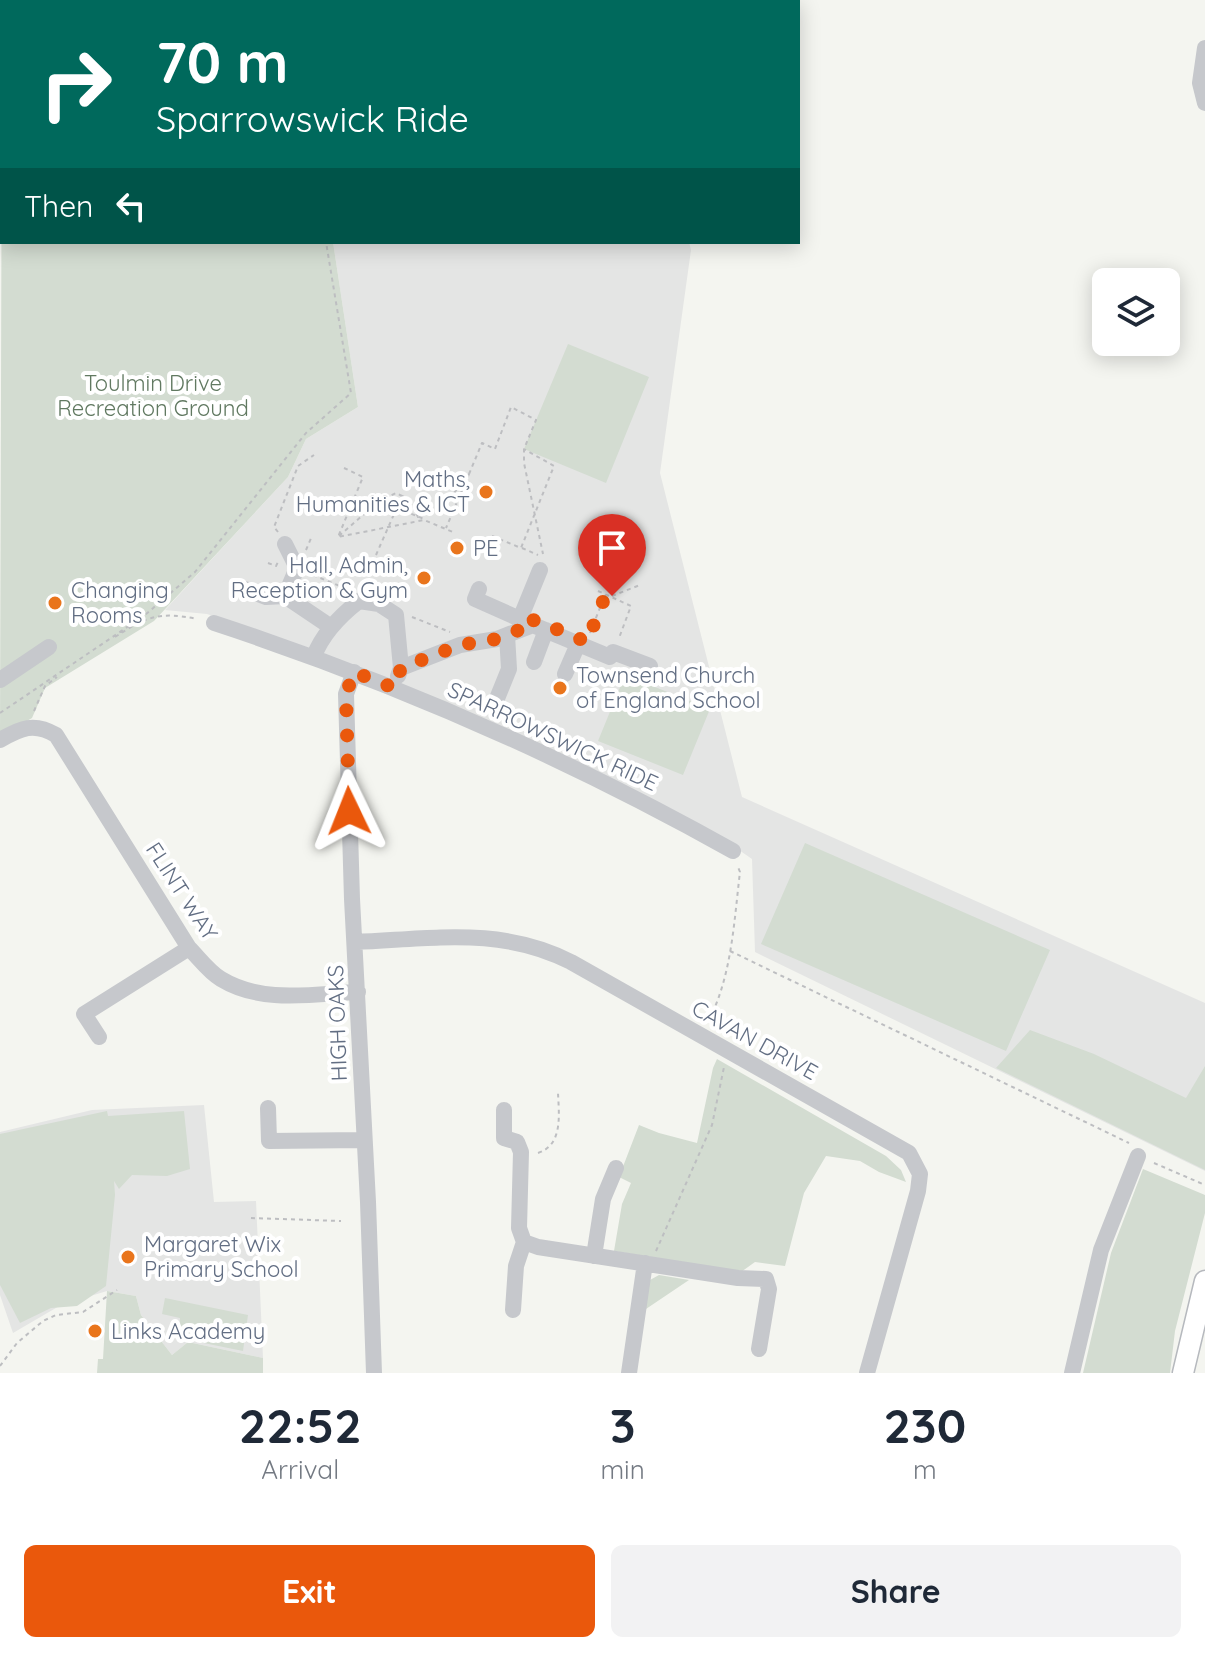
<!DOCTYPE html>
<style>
body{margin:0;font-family:Quicksand,sans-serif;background:#f2f2f3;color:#1f2937;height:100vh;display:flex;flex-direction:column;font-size:30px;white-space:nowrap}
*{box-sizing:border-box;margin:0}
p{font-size:26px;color:#747a83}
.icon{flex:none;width:44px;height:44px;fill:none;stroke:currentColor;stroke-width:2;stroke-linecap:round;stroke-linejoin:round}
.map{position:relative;height:1373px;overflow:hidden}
.drawer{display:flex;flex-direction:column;background:#fff;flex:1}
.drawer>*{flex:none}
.guide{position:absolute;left:0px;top:0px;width:800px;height:244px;box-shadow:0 4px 20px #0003;background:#00695c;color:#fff;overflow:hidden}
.tools{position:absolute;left:1092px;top:268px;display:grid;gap:16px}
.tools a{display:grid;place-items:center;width:88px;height:88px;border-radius:12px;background:#fff;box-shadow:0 4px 20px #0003;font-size:40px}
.pin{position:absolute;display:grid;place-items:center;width:68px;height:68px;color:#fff;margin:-82px -34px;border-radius:50% 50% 50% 0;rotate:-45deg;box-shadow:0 0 8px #0007}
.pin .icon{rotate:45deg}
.me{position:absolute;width:88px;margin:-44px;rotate:358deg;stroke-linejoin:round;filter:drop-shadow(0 0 6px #0008)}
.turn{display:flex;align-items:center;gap:28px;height:168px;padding:0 24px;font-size:36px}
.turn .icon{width:104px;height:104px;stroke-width:2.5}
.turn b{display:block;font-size:56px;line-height:68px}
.then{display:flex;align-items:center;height:76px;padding:0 24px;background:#0003;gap:16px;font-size:30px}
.eta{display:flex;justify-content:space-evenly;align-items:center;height:136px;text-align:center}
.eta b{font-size:48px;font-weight:700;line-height:56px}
.action{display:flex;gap:16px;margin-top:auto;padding:16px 24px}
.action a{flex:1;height:92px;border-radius:12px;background:#ea580c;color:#fff;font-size:32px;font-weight:700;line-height:92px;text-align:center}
.action a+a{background:#f2f2f3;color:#1f2937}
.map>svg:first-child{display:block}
.built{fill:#e4e5e4}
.green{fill:#d3dcd1}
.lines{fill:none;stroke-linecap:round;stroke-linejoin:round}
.major-casing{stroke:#b6b9be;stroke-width:23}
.path{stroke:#bdbec1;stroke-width:2;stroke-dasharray:4 4;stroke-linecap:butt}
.minor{stroke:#c6c8cc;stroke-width:16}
.major{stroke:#fff;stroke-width:20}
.route{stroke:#ea580c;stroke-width:14;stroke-dasharray:0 25.2}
.poi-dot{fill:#e9751c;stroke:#fff;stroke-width:3}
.labels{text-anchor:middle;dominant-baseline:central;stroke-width:8;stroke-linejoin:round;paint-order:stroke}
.park-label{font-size:22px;fill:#617961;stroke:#fff}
.poi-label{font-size:22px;fill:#626e83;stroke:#fff;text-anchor:start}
.street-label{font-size:22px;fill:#626e83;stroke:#fff}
</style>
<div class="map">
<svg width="1205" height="1373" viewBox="0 0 1205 1373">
<rect width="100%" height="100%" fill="#f4f5f0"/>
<!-- built -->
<path class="built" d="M 333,242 L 689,242 L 691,250 L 660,473 L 742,797 L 1205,1003 L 1205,1171 L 755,952 L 752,859 L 726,841 L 312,649 L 207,614 L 165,610 L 288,477 L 306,439 L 358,407 Z
M 204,1105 L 214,1202 L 256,1201 L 263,1358 L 188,1342 L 172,1355 L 141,1315 L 136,1296 L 107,1291 L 61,1305 L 13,1333 L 0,1295 L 0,1132 L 92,1110 Z"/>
<!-- green -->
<path class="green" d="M 2,45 L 2,242 L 333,242 L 358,407 L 306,439 L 288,477 L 154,621 L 45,688 L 32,718 L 0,737 Z
M 568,344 L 649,377 L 606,483 L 524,449 Z
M 625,675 L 710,709 L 683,775 L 598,741 Z
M 805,843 L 1050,950 L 1006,1051 L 761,944 Z
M 1030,1030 L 1094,1054 L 1186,1098 L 1205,1066 L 1205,1170 L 996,1068 Z
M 717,1059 L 886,1156 L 901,1170 L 906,1182 L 879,1172 L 860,1161 L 826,1156 L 804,1193 L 785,1266 L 755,1262 L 741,1272 L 614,1251 L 622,1204 L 631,1183 L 619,1177 L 639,1125 L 659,1133 L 697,1143 L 713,1068 Z
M 107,1111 L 108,1116 L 184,1111 L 190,1169 L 167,1176 L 132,1175 L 119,1189 L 114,1181 L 115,1195 L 106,1286 L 77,1306 L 51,1308 L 20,1323 L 0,1285 L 0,1134 Z
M 1143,1169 L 1205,1195 L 1205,1213 L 1175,1331 L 1170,1373 L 1083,1373 L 1111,1253 Z
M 659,1275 L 689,1280 L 643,1311 L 650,1280 Z
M 107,1291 L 136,1296 L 141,1315 L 172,1355 L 188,1342 L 263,1358 L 263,1373 L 97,1373 L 98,1359 L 103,1359 Z
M 165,1298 L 248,1315 L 243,1351 L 179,1338 L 180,1318 L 162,1314 Z"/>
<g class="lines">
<defs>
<path id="major" d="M 1183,1373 L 1205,1281"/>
</defs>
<!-- major casing -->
<use href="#major" class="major-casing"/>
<!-- path -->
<path class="path" d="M 380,2 L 388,0
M 344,468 L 363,477 L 338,537 L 424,520 L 453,532
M 469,474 L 482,443 L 495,449 L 511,407 L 536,420 L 524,449 L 524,463 L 543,554
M 402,496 L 409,499 L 418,517 L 446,503 L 469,474 L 446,528
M 278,532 L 274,527 L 298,466 L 314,455
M 339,536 L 379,501 L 424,519
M 492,536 L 521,548 L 554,466 L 524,449
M 522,548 L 538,555
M 306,550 L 312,536
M 376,555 L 402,496 L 396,493 L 379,501
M 268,563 L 276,566 L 278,562
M 313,575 L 347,589
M 598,591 L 631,606 L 619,638
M 612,596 L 640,585
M 412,617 L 450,632
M 590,633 L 605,595
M 115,637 C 146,617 159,611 197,619
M 34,711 L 45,686 L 57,677
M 0,713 L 145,615 L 195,572 L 306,433 L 351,393 L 326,242
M 730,951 L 1129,1143
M 709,1020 C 732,975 734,921 740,872 L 738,867
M 538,1153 C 563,1145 559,1115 558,1093
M 1154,1163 L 1205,1185
M 251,1218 L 341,1221
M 656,1251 L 712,1125 L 724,1067
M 0,1366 L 17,1343 L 43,1321 L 56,1315 L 83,1312 L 117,1290"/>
<!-- minor -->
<path class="minor" d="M 1205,48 L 1200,83 L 1205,103
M 242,588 L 266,597 L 285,596 L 297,568 L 285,544
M 479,589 L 475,599 L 520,619 L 540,570
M 285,596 L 331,627
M 214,623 C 394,682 567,758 733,851
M 314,656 C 323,633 341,615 359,601 L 379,604 L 396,615 L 401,668 L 398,676
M 534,662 L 546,630
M 401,668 L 460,645 L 497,639 L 533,625 L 610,657 L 613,652 L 650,666
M 354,672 L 346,694 L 352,899 L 368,1202 L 374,1373
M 565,674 L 578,644
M 0,680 L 49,647
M 494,706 L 509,669 L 507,635
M 0,740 C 21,728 34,722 56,735 L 189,948 C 199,958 209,972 221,979 C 262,1004 312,994 358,992
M 355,942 C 432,939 501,926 571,962 L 909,1153 L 920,1174 L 918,1191 L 867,1373
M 99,1037 L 84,1014 L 189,948
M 268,1108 L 269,1141 L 363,1140
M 504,1110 L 504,1138 L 517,1142 L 521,1152 L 519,1228 L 524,1242 L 538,1247 L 738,1278 L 766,1279 L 769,1289 L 759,1349
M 594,1256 L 603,1199 L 616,1168
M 513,1310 L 516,1266 L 524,1242
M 629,1373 L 645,1263
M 1072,1373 L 1101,1250 L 1138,1156"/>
<!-- major -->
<use href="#major" class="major"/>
</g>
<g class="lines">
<!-- route -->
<path class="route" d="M 349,811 L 346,694 L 354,672 L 394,688 L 401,668 L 460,645 L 497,639 L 524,628 L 522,622 L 535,620 L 587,642 L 606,594 L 612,596"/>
</g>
<!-- markers -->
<g class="poi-dot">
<circle cx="486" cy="492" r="8"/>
<circle cx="457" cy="548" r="8"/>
<circle cx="424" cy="578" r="8"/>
<circle cx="55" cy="603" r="8"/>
<circle cx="560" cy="688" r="8"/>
<circle cx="128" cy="1257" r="8"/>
<circle cx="95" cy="1331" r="8"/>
</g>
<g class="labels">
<!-- park labels -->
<g class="park-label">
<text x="153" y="383">Toulmin Drive<tspan x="153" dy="25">Recreation Ground</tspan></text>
</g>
<!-- poi labels -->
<g class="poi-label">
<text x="470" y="479" text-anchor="end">Maths,<tspan x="470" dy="25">Humanities &amp; ICT</tspan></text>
<text x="473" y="548">PE</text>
<text x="408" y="565" text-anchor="end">Hall, Admin,<tspan x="408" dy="25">Reception &amp; Gym</tspan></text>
<text x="71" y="590">Changing<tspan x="71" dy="25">Rooms</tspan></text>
<text x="576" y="675">Townsend Church<tspan x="576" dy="25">of England School</tspan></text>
<text x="144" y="1244">Margaret Wix<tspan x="144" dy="25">Primary School</tspan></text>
<text x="111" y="1331">Links Academy</text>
</g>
<!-- street labels -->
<g class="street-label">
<text transform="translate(553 736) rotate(25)">SPARROWSWICK RIDE</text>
<text transform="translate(182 891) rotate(57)">FLINT WAY</text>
<text transform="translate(337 1023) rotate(-92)">HIGH OAKS</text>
<text transform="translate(755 1040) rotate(29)">CAVAN DRIVE</text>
</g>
</g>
</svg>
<div class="tools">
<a><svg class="icon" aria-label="layers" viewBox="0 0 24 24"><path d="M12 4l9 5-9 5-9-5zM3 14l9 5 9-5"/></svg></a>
</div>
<div class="pin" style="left:612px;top:596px;background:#d93025"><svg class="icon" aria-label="arrive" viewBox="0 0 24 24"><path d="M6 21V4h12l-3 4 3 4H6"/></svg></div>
<svg class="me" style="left:349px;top:811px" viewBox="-20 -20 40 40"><path d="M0-17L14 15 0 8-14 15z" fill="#ea580c" stroke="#fff" stroke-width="4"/></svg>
<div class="guide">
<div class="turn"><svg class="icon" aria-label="right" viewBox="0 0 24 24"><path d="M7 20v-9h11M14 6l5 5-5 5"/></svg><div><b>70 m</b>Sparrowswick Ride</div></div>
<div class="then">Then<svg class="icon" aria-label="left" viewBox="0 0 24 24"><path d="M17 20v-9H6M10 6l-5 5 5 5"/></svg></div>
</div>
</div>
<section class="drawer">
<div class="eta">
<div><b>22:52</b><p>Arrival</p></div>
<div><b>3</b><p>min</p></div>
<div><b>230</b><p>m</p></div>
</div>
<div class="action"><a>Exit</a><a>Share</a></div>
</section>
